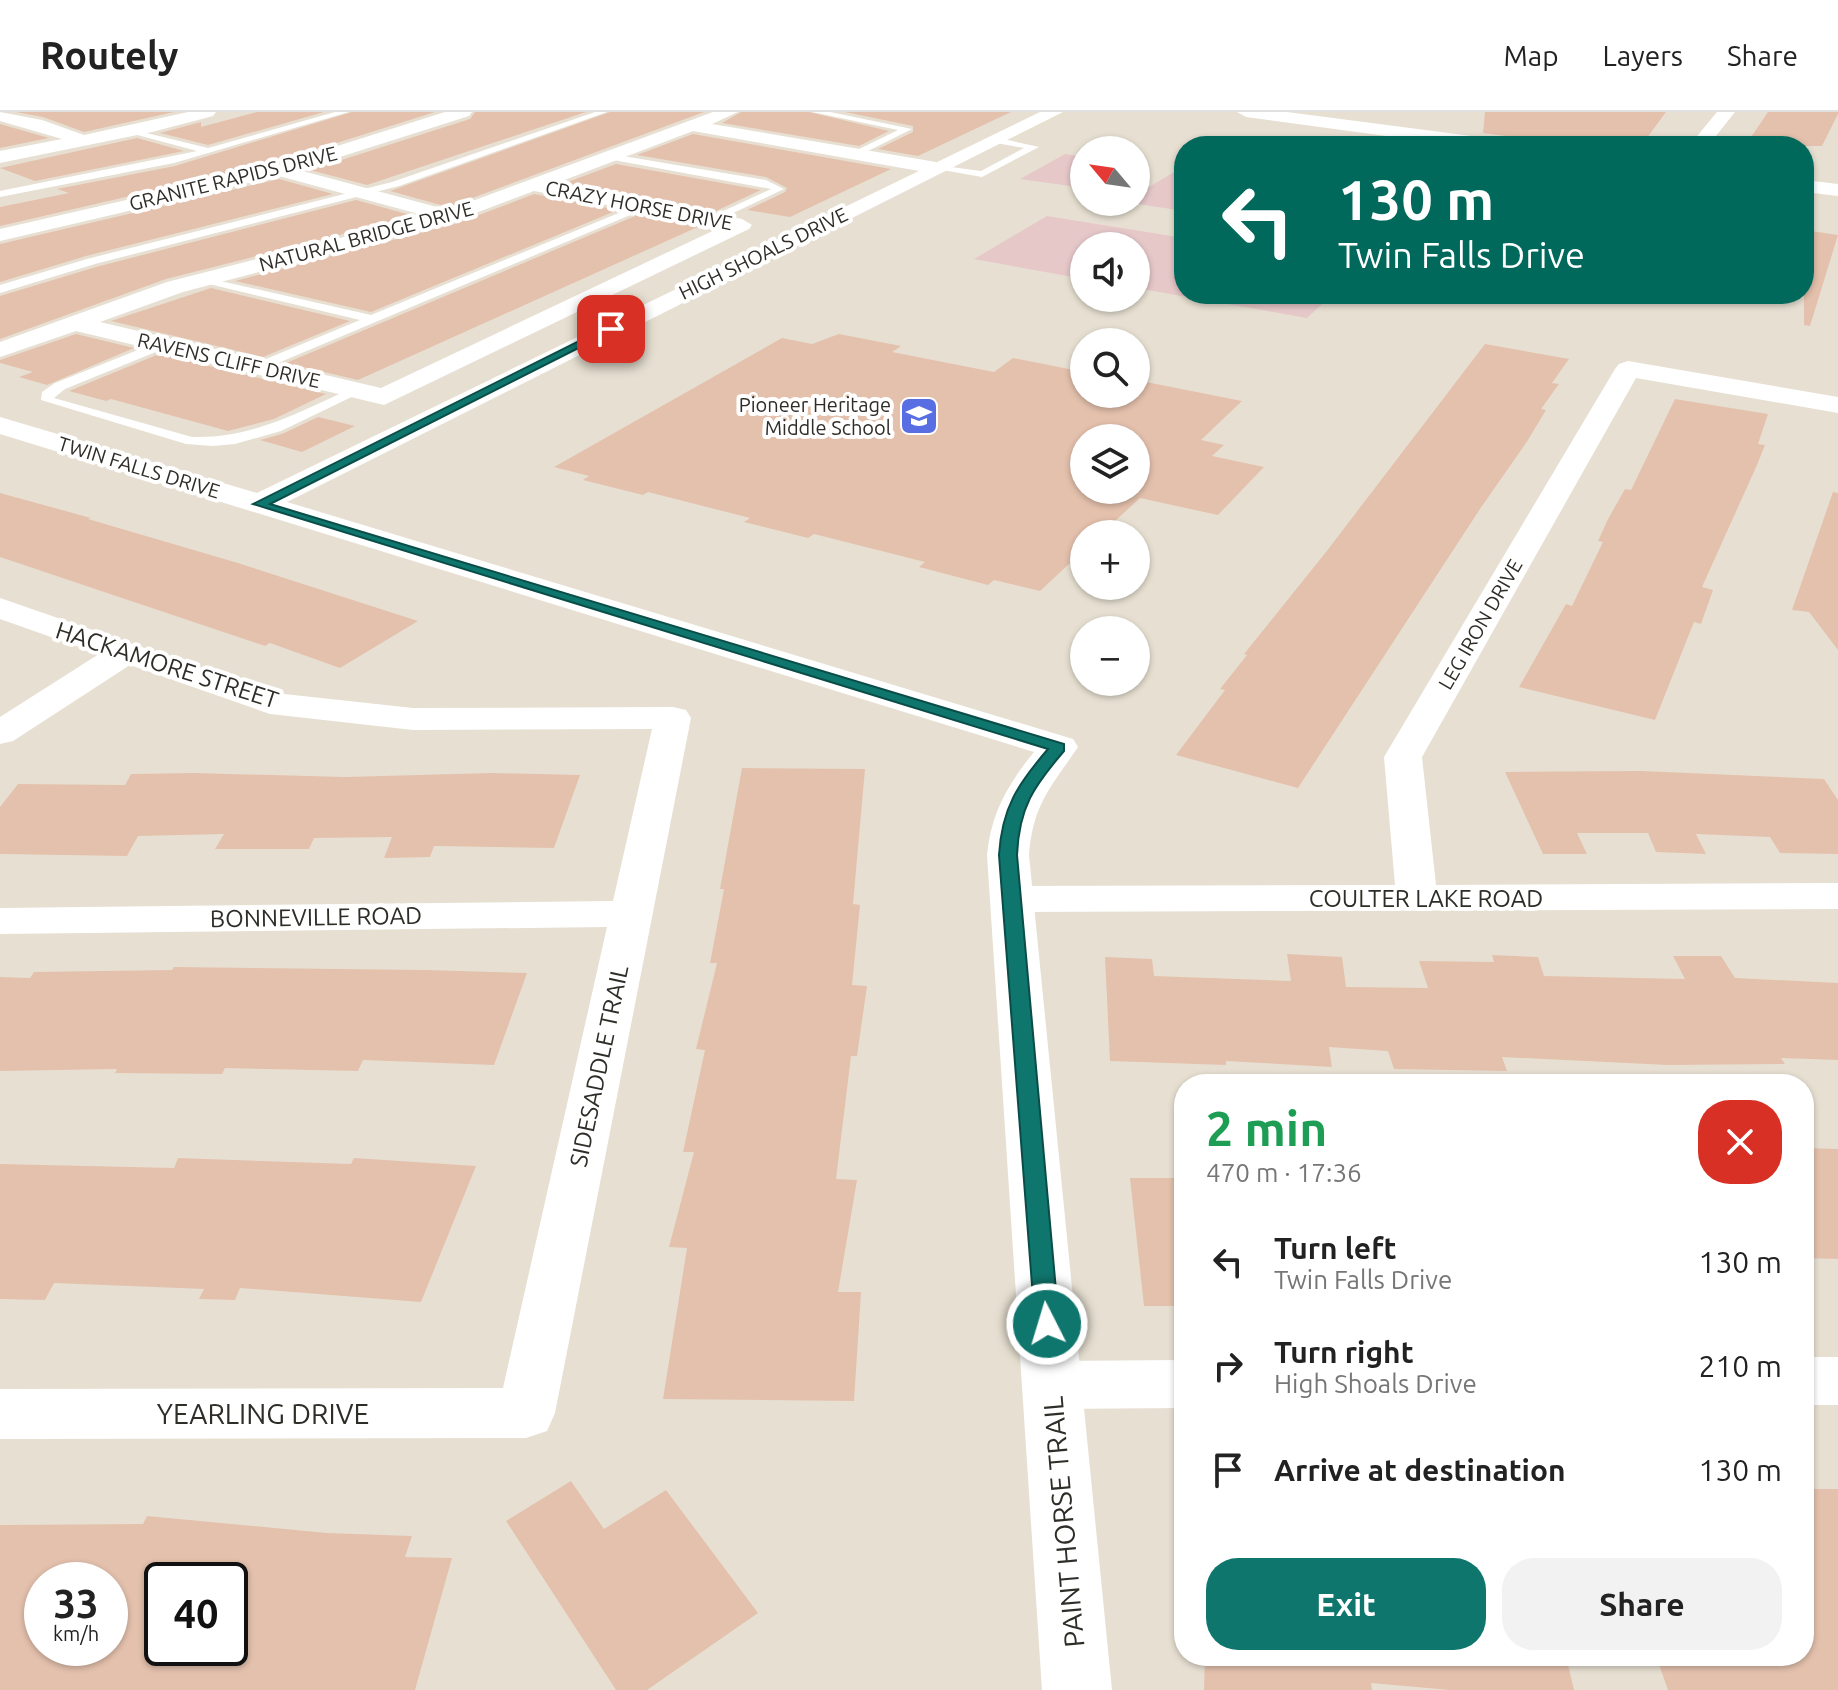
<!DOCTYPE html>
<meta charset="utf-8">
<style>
body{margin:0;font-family:Ubuntu,sans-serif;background:#f2f2f2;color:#222;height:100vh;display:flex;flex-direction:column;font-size:30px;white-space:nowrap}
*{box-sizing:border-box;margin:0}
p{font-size:26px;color:#767676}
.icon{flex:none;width:44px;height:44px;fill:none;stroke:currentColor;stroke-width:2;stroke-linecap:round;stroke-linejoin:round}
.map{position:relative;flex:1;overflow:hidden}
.details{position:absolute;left:1174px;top:962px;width:640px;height:592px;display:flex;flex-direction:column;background:#fff;border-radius:32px;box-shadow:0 2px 6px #0004}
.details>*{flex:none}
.top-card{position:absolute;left:1174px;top:24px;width:640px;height:168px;border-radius:32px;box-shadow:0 2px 6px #0004;background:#00695c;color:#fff;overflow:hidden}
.needle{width:52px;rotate:299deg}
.fabs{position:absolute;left:1070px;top:24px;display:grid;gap:16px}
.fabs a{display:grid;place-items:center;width:80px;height:80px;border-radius:50%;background:#fff;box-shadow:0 2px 6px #0004;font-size:40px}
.speed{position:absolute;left:24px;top:1450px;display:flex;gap:16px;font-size:40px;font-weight:700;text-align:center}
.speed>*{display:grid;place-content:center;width:104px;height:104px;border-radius:50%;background:#fff;box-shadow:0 2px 6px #0004;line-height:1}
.speed small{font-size:20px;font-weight:400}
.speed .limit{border:4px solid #111;border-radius:12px;background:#fff;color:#111}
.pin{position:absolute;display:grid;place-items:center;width:68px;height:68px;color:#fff;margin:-34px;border-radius:16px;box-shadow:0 4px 12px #0006}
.me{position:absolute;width:88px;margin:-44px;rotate:355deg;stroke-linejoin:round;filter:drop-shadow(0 0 6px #0008)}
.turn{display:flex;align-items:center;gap:28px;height:168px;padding:0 32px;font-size:36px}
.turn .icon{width:104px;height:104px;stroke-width:2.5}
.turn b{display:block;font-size:56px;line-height:68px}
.round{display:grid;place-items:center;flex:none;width:84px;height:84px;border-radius:32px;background:#f2f2f2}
.head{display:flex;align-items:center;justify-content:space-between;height:136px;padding:0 32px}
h1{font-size:48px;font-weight:700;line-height:60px;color:#1e9e55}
.action{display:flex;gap:16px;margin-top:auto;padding:16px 32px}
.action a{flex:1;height:92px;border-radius:32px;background:#0f766e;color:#fff;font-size:32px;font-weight:700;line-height:92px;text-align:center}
.action a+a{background:#f2f2f2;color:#222}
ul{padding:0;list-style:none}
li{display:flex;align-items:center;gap:24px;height:104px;padding:0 32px}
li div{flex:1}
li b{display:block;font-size:30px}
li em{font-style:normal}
header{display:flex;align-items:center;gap:48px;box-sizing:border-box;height:112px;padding:0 40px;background:#fff;border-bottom:2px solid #e0e0e0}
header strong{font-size:38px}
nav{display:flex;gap:44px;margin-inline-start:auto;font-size:28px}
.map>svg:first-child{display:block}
.green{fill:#e6c8c9}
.building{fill:#e4c1ad;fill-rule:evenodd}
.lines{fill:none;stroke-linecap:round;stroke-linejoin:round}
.lane{fill:#fff;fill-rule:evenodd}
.street{fill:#fff;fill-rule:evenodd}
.secondary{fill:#fff;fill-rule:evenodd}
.route{fill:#0f766e;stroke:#0a4d48;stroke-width:2}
.labels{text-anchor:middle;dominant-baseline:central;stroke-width:8;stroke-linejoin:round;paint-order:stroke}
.far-street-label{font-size:20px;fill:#2f2d28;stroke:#fff}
.far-poi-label{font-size:20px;fill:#2f2d28;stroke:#fff;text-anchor:end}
.street-label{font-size:24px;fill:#2f2d28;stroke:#fff}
.near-street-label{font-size:28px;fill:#2f2d28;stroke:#fff}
</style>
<header>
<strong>Routely</strong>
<nav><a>Map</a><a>Layers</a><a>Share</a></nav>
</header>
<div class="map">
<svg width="1838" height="1578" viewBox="0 0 1838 1578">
<rect width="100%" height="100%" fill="#e7e0d2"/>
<!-- green -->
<path class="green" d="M 1065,42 L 1084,45 L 1084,76 L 1020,67 Z
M 1184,54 L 1184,99 L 1125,90 L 1136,90 L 1136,83 Z
M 1047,104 L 1184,126 L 1184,182 L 1333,182 L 1307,206 L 1136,176 L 1136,134 L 1084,134 L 1084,167 L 974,147 Z"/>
<!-- building -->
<path class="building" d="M 16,0 L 174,0 L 84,20 L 43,5 Z
M 257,0 L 324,0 L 208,33 L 160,21 L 201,10 L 201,15 Z
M 352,0 L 435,0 L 273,51 L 0,114 L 0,95 L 69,81 L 57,77 L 175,54 Z
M 475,0 L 586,0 L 367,73 L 310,58 L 470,7 Z
M 610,0 L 704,0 L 448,95 L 390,79 Z
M 741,0 L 809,0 L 889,19 L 859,34 L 722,11 Z
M 845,0 L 1011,0 L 918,44 L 878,37 L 913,20 L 913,14 Z
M 1485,0 L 1666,0 L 1641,34 L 1574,29 L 1571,32 L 1483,21 Z
M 1768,0 L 1838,0 L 1838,2 L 1822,34 L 1745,34 Z
M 0,12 L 49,26 L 0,36 Z
M 693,22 L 891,57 L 790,105 L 747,98 L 785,80 L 787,76 L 766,65 L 637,43 Z
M 137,26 L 184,39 L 35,69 L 0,56 Z
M 616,52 L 761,78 L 716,99 L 565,71 Z
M 279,67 L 333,82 L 86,144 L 0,170 L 0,132 Z
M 534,82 L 618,98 L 371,200 L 235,169 L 458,111 Z
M 356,88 L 414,104 L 166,167 L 0,227 L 0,184 L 96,155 Z
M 640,102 L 700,114 L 358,268 L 286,251 Z
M 1804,118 L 1838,123 L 1810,214 L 1804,213 Z
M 211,176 L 350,209 L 263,245 L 111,209 Z
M 76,222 L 134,236 L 47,273 L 19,265 L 33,260 L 0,251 L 0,248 Z
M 839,222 L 901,234 L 892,240 L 994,260 L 1013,246 L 1084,260 L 1084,282 L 1136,282 L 1136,268 L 1242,289 L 1201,328 L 1224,333 L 1212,344 L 1264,355 L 1218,403 L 1140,386 L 1101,422 L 1084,422 L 1084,438 L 1040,479 L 994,468 L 988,473 L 919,455 L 925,450 L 814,422 L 808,426 L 744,410 L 750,406 L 648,380 L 643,383 L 583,368 L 589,364 L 554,355 L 782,226 L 812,232 ZM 1084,326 L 1136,326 L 1136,378 L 1084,378 Z
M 1485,232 L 1569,247 L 1552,271 L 1559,272 L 1541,297 L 1546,298 L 1528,328 L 1480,397 L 1298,676 L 1176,643 L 1225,578 L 1220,577 L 1247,543 L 1244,542 L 1326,440 Z
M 159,242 L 326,282 L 274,307 L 228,319 L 111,287 L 106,289 L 69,279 Z
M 1675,287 L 1768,302 L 1758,332 L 1765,333 L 1757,353 L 1702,475 L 1713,478 L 1701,512 L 1694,510 L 1655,608 L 1519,575 L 1566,492 L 1572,494 L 1603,430 L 1598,429 L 1608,407 L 1625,377 L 1631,378 Z
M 318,305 L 355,314 L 302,340 L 260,328 L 282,322 Z
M 1833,380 L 1838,381 L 1838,538 L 1809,500 L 1792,498 Z
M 0,381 L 91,406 L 88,407 L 238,451 L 418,509 L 340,556 L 270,531 L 265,534 L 0,445 Z
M 742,656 L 865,657 L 853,792 L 860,793 L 852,873 L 867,874 L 857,944 L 851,944 L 836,1067 L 857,1068 L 838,1180 L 861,1180 L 854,1289 L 663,1287 L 687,1136 L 669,1135 L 694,1040 L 683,1040 L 705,938 L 696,937 L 717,851 L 710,851 L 724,777 L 720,777 Z
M 1642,659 L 1824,667 L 1838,688 L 1838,742 L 1780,741 L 1770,725 L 1696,722 L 1706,742 L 1656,740 L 1648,721 L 1577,721 L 1587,742 L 1543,742 L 1505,660 Z
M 194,661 L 345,665 L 492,661 L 580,663 L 554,736 L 434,734 L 430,745 L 384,746 L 392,725 L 314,726 L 309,737 L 215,737 L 224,722 L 138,724 L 127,744 L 0,742 L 0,695 L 18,672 L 125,673 L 131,662 Z
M 1287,842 L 1342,845 L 1346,875 L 1428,876 L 1419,849 L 1494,850 L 1492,843 L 1538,845 L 1544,864 L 1685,867 L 1673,844 L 1721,844 L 1735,866 L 1838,871 L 1838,948 L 1781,946 L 1785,952 L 1668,953 L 1502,945 L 1507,959 L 1394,957 L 1388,939 L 1329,935 L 1332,955 L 1226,949 L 1226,953 L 1110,949 L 1105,845 L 1152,847 L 1154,864 L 1291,869 Z
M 174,855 L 425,858 L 527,861 L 494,953 L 363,948 L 358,959 L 225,956 L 222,962 L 115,961 L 117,957 L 0,959 L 0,865 L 30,866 L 34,860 L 172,858 Z
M 1804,1036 L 1838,1037 L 1838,1147 L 1804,1146 Z
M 178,1046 L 351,1052 L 354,1046 L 476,1054 L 421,1190 L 240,1176 L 235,1188 L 199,1187 L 204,1177 L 54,1171 L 45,1188 L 0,1187 L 0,1052 L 174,1056 Z
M 1130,1066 L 1184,1066 L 1184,1194 L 1144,1194 Z
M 571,1369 L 604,1417 L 666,1378 L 758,1501 L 647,1578 L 616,1578 L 506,1409 Z
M 1804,1377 L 1838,1377 L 1838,1578 L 1668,1578 L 1656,1544 L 1804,1544 Z
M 147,1404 L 327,1421 L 412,1424 L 405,1445 L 452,1446 L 415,1578 L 0,1578 L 0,1413 L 143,1412 ZM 42,1468 L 110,1468 L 110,1536 L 42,1536 ZM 162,1468 L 230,1468 L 230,1536 L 162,1536 Z
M 1205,1544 L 1566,1544 L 1574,1578 L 1450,1578 L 1371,1571 L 1372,1578 L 1204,1578 Z"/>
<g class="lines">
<!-- lane -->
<path class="lane" d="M 335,0 L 349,0 L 174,51 L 0,85 L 0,79 L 197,39 L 130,21 L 130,17 L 208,36 Z
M 595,0 L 607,0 L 399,74 L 95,152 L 0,181 L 0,173 L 87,147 L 392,70 Z
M 812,0 L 830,0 L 912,17 L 854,46 L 851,41 L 898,18 Z
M 994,25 L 1039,35 L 982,65 L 931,56 L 936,53 L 981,59 L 1024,36 L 991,30 Z
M 611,42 L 766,68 L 784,77 L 712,111 L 708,110 L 708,106 L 771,77 L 608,47 Z
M 643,91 L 648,94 L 647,96 L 259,259 L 252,255 L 254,252 L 360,208 L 192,168 L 198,164 L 371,203 Z
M 163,228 L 168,229 L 168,235 L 65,277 L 54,286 L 192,325 C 251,327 300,300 352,276 L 364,279 L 281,319 L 235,332 L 213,334 L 186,332 L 41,288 L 42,280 L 55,271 Z"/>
<!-- street -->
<path class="street" d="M 0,0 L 42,8 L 84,23 L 188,0 L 216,0 L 213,4 L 152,20 L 0,51 L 0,39 L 62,27 L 0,9 Z
M 445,0 L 472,0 L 469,4 L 299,58 L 448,98 L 713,0 L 738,0 L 712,12 L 936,50 L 945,56 L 936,62 L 693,19 L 554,72 L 742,107 L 752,113 L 749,117 L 384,293 L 76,219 L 0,245 L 0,230 L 167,170 L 426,104 L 279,64 L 0,129 L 0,117 L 274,54 ZM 534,79 L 721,115 L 381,276 L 100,210 L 183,180 L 457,108 Z
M 1717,0 L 1735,0 L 1708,34 L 1689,34 Z
M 1628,249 L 1838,285 L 1838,301 L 1636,266 L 1422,645 L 1436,773 L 1838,771 L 1838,797 L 1013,800 L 998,796 L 992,787 L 998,778 L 1013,774 L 1395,773 L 1384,645 L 1615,257 L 1619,252 Z
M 0,486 L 275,581 L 413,596 L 673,595 L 686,598 L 691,606 L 555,1301 L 547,1319 L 526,1326 L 0,1327 L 0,1277 L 503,1276 L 607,815 L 0,822 L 0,796 L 613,789 L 652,617 L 413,618 L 270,602 L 130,553 L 13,629 L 0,632 L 0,605 L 99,542 L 0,507 Z
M 1804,1245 L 1838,1245 L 1838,1293 L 1804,1293 Z
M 1184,1248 L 1184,1296 L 1052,1297 L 1032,1290 L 1023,1273 L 1032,1256 L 1052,1249 Z"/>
<!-- secondary -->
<path class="secondary" d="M 1040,0 L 1063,0 L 287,390 L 1073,627 L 1078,635 C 1051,675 1033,692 1029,743 L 1112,1578 L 1042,1578 L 987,743 C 991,701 1008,672 1034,640 L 0,322 L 0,305 L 257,381 Z
M 1237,0 L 1287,0 L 1502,28 L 1511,34 L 1460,34 L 1246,5 Z
M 1804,68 L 1838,72 L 1838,84 L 1804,80 Z"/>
</g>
<!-- route -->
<path class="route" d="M 607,215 L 616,217 L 270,392 L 1064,632 L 1064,639 C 1034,674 1019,695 1017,743 L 1059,1212 L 1055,1219 L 1047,1222 L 1039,1219 L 1035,1212 L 999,743 C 1002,695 1018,672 1048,637 L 253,392 Z"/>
<!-- icons -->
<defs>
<symbol id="school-square" viewBox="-11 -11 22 22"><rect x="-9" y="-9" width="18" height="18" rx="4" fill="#5a6ee4" stroke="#fff"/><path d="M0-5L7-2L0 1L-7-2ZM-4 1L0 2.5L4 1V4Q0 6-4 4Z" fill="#fff"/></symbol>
</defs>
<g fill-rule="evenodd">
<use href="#school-square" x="897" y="282" width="44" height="44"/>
</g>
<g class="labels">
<!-- far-street labels -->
<g class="far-street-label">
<text transform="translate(233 66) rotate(-14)">GRANITE RAPIDS DRIVE</text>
<text transform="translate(639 93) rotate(11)">CRAZY HORSE DRIVE</text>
<text transform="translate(366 124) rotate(-15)">NATURAL BRIDGE DRIVE</text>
<text transform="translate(763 141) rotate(-26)">HIGH SHOALS DRIVE</text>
<text transform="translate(229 248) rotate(13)">RAVENS CLIFF DRIVE</text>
<text transform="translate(139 355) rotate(17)">TWIN FALLS DRIVE</text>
<text transform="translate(1480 512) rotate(-60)">LEG IRON DRIVE</text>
</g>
<!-- far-poi labels -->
<g class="far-poi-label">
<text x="891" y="292">Pioneer Heritage<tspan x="891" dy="23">Middle School</tspan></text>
</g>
<!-- street labels -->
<g class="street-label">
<text transform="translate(167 553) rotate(18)">HACKAMORE STREET</text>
<text x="1426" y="786">COULTER LAKE ROAD</text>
<text transform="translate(316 805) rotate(-1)">BONNEVILLE ROAD</text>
<text transform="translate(599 954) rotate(-78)">SIDESADDLE TRAIL</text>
</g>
<!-- near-street labels -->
<g class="near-street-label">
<text x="263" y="1301">YEARLING DRIVE</text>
<text transform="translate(1063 1410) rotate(-95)">PAINT HORSE TRAIL</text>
</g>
</g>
</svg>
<div class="fabs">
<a><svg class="needle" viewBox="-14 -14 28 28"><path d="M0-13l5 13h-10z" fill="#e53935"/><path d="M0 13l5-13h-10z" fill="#767676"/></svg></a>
<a><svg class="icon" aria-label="sound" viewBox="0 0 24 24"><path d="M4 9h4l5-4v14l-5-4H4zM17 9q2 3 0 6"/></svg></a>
<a><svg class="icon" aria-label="search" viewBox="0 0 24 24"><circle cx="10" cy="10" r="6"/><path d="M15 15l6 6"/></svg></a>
<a><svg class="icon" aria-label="layers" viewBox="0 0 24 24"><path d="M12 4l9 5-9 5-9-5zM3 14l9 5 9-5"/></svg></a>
<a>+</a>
<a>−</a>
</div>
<div class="speed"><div>33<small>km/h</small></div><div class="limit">40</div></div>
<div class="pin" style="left:611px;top:217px;background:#d93025"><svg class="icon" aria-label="arrive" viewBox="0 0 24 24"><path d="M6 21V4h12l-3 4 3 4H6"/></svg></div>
<svg class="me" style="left:1047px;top:1212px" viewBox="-20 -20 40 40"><circle r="17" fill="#0f766e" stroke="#fff" stroke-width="3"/><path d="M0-11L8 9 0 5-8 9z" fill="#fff"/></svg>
<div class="top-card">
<div class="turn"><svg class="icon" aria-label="left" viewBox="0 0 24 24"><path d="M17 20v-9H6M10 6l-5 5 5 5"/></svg><div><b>130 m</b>Twin Falls Drive</div></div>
</div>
<section class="details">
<div class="head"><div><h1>2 min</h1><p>470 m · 17:36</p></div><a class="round" style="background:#d93025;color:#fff"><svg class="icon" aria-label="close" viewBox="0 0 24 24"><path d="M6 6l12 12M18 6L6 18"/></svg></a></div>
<ul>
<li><svg class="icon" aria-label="left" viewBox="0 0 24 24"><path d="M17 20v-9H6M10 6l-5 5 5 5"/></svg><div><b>Turn left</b><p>Twin Falls Drive</p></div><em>130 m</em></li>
<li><svg class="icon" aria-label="right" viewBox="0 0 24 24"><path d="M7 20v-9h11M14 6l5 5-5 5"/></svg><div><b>Turn right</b><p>High Shoals Drive</p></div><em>210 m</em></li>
<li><svg class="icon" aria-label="arrive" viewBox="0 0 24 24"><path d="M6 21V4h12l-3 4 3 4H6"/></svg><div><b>Arrive at destination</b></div><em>130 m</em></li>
</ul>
<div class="action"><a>Exit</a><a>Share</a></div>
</section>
</div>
